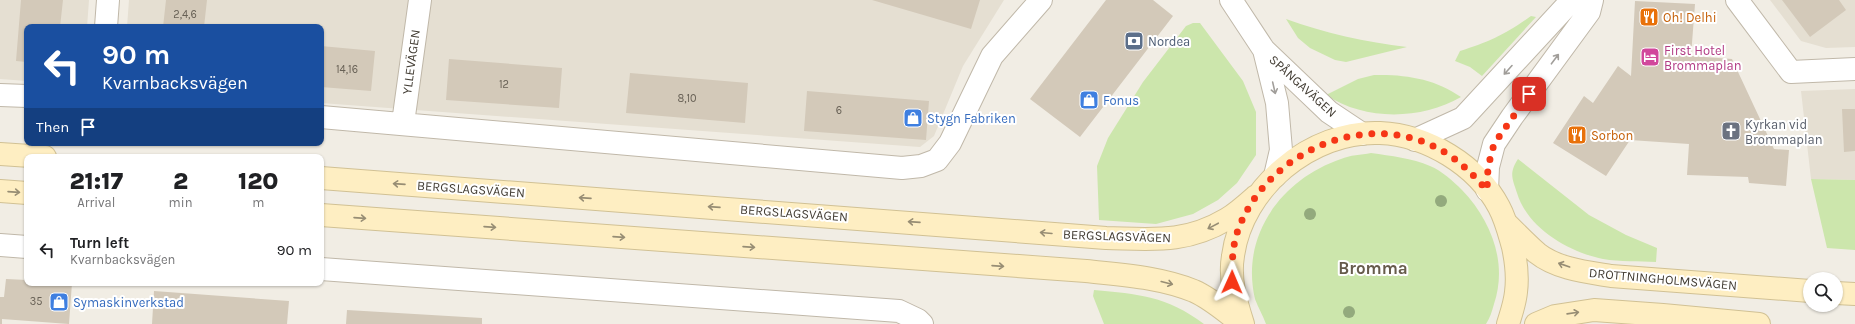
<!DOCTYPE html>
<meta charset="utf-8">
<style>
body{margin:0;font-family:Karla,sans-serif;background:#f6f6f6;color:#202124;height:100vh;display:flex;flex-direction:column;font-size:15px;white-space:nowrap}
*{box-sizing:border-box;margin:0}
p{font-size:13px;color:#757577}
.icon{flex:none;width:22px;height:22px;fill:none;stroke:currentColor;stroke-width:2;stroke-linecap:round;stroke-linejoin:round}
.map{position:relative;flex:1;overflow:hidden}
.side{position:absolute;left:24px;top:154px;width:300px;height:132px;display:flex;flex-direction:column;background:#fff;border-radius:8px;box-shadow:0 1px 3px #0004}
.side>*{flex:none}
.guide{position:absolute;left:24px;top:24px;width:300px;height:122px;border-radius:8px;box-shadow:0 1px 3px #0004;background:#1a4fa0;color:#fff;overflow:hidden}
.controls{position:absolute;left:1803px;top:272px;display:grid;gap:8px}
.controls a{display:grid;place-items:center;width:40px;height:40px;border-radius:50%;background:#fff;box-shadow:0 1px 3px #0004;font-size:20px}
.pin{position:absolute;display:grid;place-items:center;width:34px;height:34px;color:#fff;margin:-17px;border-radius:8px;box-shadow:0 2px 6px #0006}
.me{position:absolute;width:44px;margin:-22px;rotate:1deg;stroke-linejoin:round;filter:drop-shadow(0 0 3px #0008)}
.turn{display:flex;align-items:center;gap:14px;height:84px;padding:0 12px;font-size:18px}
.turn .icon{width:52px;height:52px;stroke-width:2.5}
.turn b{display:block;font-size:28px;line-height:34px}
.then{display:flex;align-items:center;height:38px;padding:0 12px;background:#0003;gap:8px;font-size:15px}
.eta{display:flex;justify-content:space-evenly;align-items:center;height:68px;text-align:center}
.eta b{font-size:24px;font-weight:800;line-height:28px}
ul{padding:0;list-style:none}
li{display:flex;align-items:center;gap:12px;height:56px;padding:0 12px}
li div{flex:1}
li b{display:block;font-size:15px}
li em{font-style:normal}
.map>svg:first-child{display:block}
.residential{fill:#e5dfd2}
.green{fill:#cce6ac}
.building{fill:#d3c9b9}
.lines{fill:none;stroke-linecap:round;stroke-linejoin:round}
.minor-casing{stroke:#c0b8a9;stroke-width:24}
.tertiary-casing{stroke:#c0b8a9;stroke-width:24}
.secondary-casing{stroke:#d1c194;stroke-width:24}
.minor{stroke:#fff;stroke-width:22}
.tertiary{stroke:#fff;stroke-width:22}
.secondary{stroke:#feeec2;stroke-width:22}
.tree{fill:#93aa7d}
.oneway{stroke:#a19e9a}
.oneway2{stroke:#978d74}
.route{stroke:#f63616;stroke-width:7;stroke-dasharray:0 12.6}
.labels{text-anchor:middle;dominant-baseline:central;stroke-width:4;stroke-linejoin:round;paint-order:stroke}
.number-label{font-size:11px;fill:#676055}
.food-label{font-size:13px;fill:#c56008;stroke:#fff;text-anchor:start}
.service-label{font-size:13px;fill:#4e5e75;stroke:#fff;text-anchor:start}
.hotel-label{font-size:13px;fill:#b23c85;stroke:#fff;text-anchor:start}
.street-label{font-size:13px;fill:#433d34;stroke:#fff}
.shop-label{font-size:13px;fill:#366cbe;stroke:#fff;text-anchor:start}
.worship-label{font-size:13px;fill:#5b616d;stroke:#fff;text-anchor:start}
.district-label{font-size:17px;font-weight:bold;fill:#665b4b;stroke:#fff}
</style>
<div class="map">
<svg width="1855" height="324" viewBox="0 0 1855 324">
<rect width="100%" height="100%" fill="#f1ede4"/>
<!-- residential -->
<path class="residential" d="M 0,0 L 89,0 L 87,27 L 27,27 L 27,81 L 0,79 Z
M 129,0 L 1004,0 L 963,66 L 934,136 L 920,147 L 321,103 L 321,27 L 127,27 Z
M 1770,0 L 1855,0 L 1855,47 L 1826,48 L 1801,41 Z
M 1855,89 L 1855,180 L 1811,179 L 1801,91 Z"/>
<!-- green -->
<path class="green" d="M 1531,16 L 1536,17 L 1482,76 L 1470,67 L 1455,61 L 1460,51 C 1489,42 1506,34 1531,16 Z
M 1286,19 C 1324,33 1366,42 1407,47 L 1346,62 L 1335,60 L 1310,48 L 1298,38 Z
M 1193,23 L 1200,23 L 1243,81 L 1256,112 L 1256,155 L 1237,183 L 1218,200 L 1193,214 L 1156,224 L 1099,220 L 1097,166 L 1108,138 L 1143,82 L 1186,26 Z
M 1374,75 C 1405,74 1436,79 1461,97 C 1421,120 1365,121 1326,95 L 1358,79 Z
M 1371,153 C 1391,156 1412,158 1430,166 C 1442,171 1453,181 1462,190 C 1491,220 1508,263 1494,304 C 1492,311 1490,318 1486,324 L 1266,324 C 1263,316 1258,307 1255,299 C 1240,235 1282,179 1341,159 C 1350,155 1361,155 1371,153 Z
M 1518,159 L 1589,215 L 1626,235 L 1657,248 L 1656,262 C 1639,261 1620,262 1603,259 C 1569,252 1528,229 1517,193 C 1512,178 1509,173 1518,159 Z
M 1811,179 L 1855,180 L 1855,250 L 1827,248 Z
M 1094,290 C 1138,294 1167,296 1204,324 L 1104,324 L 1093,296 Z"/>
<!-- building -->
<path class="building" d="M 21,0 L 63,0 L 60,27 L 27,27 L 27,62 L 16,61 Z
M 166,0 L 207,0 L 204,27 L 163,27 Z
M 872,0 L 980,0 L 971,29 Z
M 1106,0 L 1153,0 L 1173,16 L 1080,137 L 1030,99 Z
M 1782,0 L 1839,0 L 1846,10 L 1810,37 Z
M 1635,1 L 1695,4 L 1691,56 L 1732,59 L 1774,149 L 1789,150 L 1786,186 L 1749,183 L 1748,177 L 1687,175 L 1689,144 L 1630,140 L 1606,176 L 1553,143 L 1584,96 L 1593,103 L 1618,66 L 1631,76 Z
M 321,46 L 375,51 L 371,91 L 321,87 Z
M 449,59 L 562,68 L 559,108 L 446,100 Z
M 630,73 L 748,83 L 745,123 L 626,113 Z
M 807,91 L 929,101 L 926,140 L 804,131 Z
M 1842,109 L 1855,109 L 1855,151 L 1844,152 Z
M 6,279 L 27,280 L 27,283 L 72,283 L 69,324 L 2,319 L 2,324 L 0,324 L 0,297 L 4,297 Z
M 154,291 L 289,301 L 287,324 L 152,324 Z
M 347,310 L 482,318 L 482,324 L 346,324 Z"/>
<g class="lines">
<defs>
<path id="minor" d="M 1737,0 L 1791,72 L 1855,69
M 106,27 L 108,0
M 0,95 L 27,96
M 321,117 L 902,168 L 921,166 L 937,160 L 950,143 L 992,56 L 1041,0
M 403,123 L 420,0
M 0,245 L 27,247
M 321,269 L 899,311 L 918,320 L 922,324"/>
<path id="tertiary" d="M 1231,0 L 1264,50 L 1329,112 L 1362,134
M 1264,50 L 1277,103 L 1281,150 L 1275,176
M 1415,140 L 1463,118 L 1572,0
M 1487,190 L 1488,167 L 1494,144 L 1512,117 L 1589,12 L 1592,0"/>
<path id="secondary" d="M 0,154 L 45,157
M 321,178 L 1106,238 C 1152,239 1185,244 1227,219 C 1237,213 1247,204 1256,196
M 0,191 L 27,193
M 321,215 L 1086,271 C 1122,275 1160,277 1194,291 C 1212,299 1227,313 1242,324
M 1508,225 C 1517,234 1527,244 1537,253 C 1557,269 1587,272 1611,276 L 1810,291
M 1836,293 L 1855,294
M 1243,324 C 1236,302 1229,279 1233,256 C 1242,188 1311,130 1380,133 C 1427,135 1477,165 1499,207 C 1506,220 1509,233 1513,247 C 1516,261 1518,277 1516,292 C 1515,303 1511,314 1508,324
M 1536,324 L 1555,316 L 1594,310 L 1663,315 L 1759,324"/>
</defs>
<!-- minor casing -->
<use href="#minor" class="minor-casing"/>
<!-- tertiary casing -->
<use href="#tertiary" class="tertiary-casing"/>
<!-- secondary casing -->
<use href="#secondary" class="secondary-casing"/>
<!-- minor -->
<use href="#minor" class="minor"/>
<!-- tertiary -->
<use href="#tertiary" class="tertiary"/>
<!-- secondary -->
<use href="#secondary" class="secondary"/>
</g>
<!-- trees -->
<g class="tree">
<circle cx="1441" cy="201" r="6"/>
<circle cx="1310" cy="214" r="6"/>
<circle cx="1349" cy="312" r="6"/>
</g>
<!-- one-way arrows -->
<defs><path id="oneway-shaft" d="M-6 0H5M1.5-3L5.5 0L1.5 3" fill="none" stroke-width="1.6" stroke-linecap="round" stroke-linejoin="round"/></defs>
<g class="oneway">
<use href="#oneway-shaft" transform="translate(1555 59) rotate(-53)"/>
<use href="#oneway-shaft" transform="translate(1508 70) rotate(132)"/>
<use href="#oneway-shaft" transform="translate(1274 88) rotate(77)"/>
</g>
<g class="oneway2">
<use href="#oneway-shaft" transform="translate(399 184) rotate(-176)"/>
<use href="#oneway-shaft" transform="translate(14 192) rotate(4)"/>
<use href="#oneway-shaft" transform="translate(585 198) rotate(-176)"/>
<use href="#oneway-shaft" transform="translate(714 207) rotate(-176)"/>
<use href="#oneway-shaft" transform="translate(360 218) rotate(4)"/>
<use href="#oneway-shaft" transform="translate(914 222) rotate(-176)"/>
<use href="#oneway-shaft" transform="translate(1213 226) rotate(152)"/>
<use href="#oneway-shaft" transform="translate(490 227) rotate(4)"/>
<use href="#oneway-shaft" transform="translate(1046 233) rotate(-175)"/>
<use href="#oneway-shaft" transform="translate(619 237) rotate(4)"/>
<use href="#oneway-shaft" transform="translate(749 247) rotate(4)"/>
<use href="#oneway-shaft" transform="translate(1564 265) rotate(-161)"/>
<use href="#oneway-shaft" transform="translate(998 266) rotate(4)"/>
<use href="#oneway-shaft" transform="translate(1167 283) rotate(14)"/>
<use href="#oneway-shaft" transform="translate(1573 313) rotate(-8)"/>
</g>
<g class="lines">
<!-- route -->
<path class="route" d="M 1232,282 C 1232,266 1232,249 1237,233 C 1265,150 1373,104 1449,155 C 1464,165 1475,177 1487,190 L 1488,167 L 1494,144 L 1529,94"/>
</g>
<!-- icons -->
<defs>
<symbol id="restaurant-square" viewBox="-11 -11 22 22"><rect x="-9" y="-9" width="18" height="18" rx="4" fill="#e8710a" stroke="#fff"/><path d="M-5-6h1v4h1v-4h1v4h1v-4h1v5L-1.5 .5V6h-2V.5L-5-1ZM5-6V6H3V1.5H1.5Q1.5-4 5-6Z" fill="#fff"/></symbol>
<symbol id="bank-square" viewBox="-11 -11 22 22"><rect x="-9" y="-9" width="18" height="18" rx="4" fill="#5c6f8a" stroke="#fff"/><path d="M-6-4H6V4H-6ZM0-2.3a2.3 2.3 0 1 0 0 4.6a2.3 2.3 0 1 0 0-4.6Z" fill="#fff"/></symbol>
<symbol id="hotel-square" viewBox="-11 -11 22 22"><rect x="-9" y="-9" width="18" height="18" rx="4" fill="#d1479c" stroke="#fff"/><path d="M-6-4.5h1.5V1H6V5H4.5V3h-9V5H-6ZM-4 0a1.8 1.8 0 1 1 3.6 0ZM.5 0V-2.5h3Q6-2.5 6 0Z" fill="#fff"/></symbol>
<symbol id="shop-square" viewBox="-11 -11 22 22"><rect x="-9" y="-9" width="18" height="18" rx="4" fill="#3f7fe0" stroke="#fff"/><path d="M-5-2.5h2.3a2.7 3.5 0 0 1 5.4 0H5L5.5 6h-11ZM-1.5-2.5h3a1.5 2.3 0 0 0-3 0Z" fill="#fff"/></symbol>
<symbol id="church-square" viewBox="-11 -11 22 22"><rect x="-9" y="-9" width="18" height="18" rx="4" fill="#6b7280" stroke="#fff"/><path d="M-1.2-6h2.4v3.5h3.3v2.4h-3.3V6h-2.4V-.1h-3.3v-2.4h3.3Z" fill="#fff"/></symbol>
</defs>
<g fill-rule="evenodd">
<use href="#restaurant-square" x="1638" y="6" width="22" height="22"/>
<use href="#bank-square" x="1123" y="30" width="22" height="22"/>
<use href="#hotel-square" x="1639" y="46" width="22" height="22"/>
<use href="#shop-square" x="1078" y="89" width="22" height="22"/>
<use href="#shop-square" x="902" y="107" width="22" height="22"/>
<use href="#church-square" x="1720" y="120" width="22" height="22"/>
<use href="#restaurant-square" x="1566" y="124" width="22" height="22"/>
<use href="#shop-square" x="48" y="291" width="22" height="22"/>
</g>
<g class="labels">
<!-- number labels -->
<g class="number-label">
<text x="185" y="14">2,4,6</text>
<text x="347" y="69">14,16</text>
<text x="504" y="84">12</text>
<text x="687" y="98">8,10</text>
<text x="839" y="110">6</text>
<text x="36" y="301">35</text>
</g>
<!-- food labels -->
<g class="food-label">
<text x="1663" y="17">Oh! Delhi</text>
<text x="1591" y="135">Sorbon</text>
</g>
<!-- service labels -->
<g class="service-label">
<text x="1148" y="41">Nordea</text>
</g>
<!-- hotel labels -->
<g class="hotel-label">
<text x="1664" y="50">First Hotel<tspan x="1664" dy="15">Brommaplan</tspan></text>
</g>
<!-- street labels -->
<g class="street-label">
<text transform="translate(411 62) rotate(-82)">YLLEVÄGEN</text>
<text transform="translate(1303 86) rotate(42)">SPÅNGAVÄGEN</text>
<text transform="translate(471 189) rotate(4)">BERGSLAGSVÄGEN</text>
<text transform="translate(794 213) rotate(4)">BERGSLAGSVÄGEN</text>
<text transform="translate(1117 236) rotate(2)">BERGSLAGSVÄGEN</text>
<text transform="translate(1663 279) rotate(5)">DROTTNINGHOLMSVÄGEN</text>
</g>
<!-- shop labels -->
<g class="shop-label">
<text x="1103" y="100">Fonus</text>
<text x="927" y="118">Stygn Fabriken</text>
<text x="73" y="302">Symaskinverkstad</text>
</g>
<!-- worship labels -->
<g class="worship-label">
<text x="1745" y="124">Kyrkan vid<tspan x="1745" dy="15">Brommaplan</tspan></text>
</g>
<!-- district labels -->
<g class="district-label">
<text x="1373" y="268">Bromma</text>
</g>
</g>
</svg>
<div class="controls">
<a><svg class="icon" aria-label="search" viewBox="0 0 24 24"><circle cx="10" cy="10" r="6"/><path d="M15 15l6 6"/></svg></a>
</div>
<div class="pin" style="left:1529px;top:94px;background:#d93025"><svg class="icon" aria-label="arrive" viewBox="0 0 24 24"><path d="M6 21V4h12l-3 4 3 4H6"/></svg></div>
<svg class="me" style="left:1232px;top:282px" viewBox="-20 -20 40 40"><path d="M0-17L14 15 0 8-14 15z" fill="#f63616" stroke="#fff" stroke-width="4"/></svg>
<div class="guide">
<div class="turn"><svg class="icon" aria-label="left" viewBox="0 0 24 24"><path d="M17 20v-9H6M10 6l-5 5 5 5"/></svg><div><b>90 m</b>Kvarnbacksvägen</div></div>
<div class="then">Then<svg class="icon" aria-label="arrive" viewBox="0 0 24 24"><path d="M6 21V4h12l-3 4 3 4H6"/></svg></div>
</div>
<section class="side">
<div class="eta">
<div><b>21:17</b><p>Arrival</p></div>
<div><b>2</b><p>min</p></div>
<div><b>120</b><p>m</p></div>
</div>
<ul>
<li><svg class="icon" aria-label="left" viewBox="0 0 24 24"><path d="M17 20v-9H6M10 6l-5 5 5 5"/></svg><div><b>Turn left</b><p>Kvarnbacksvägen</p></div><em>90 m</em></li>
</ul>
</section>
</div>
